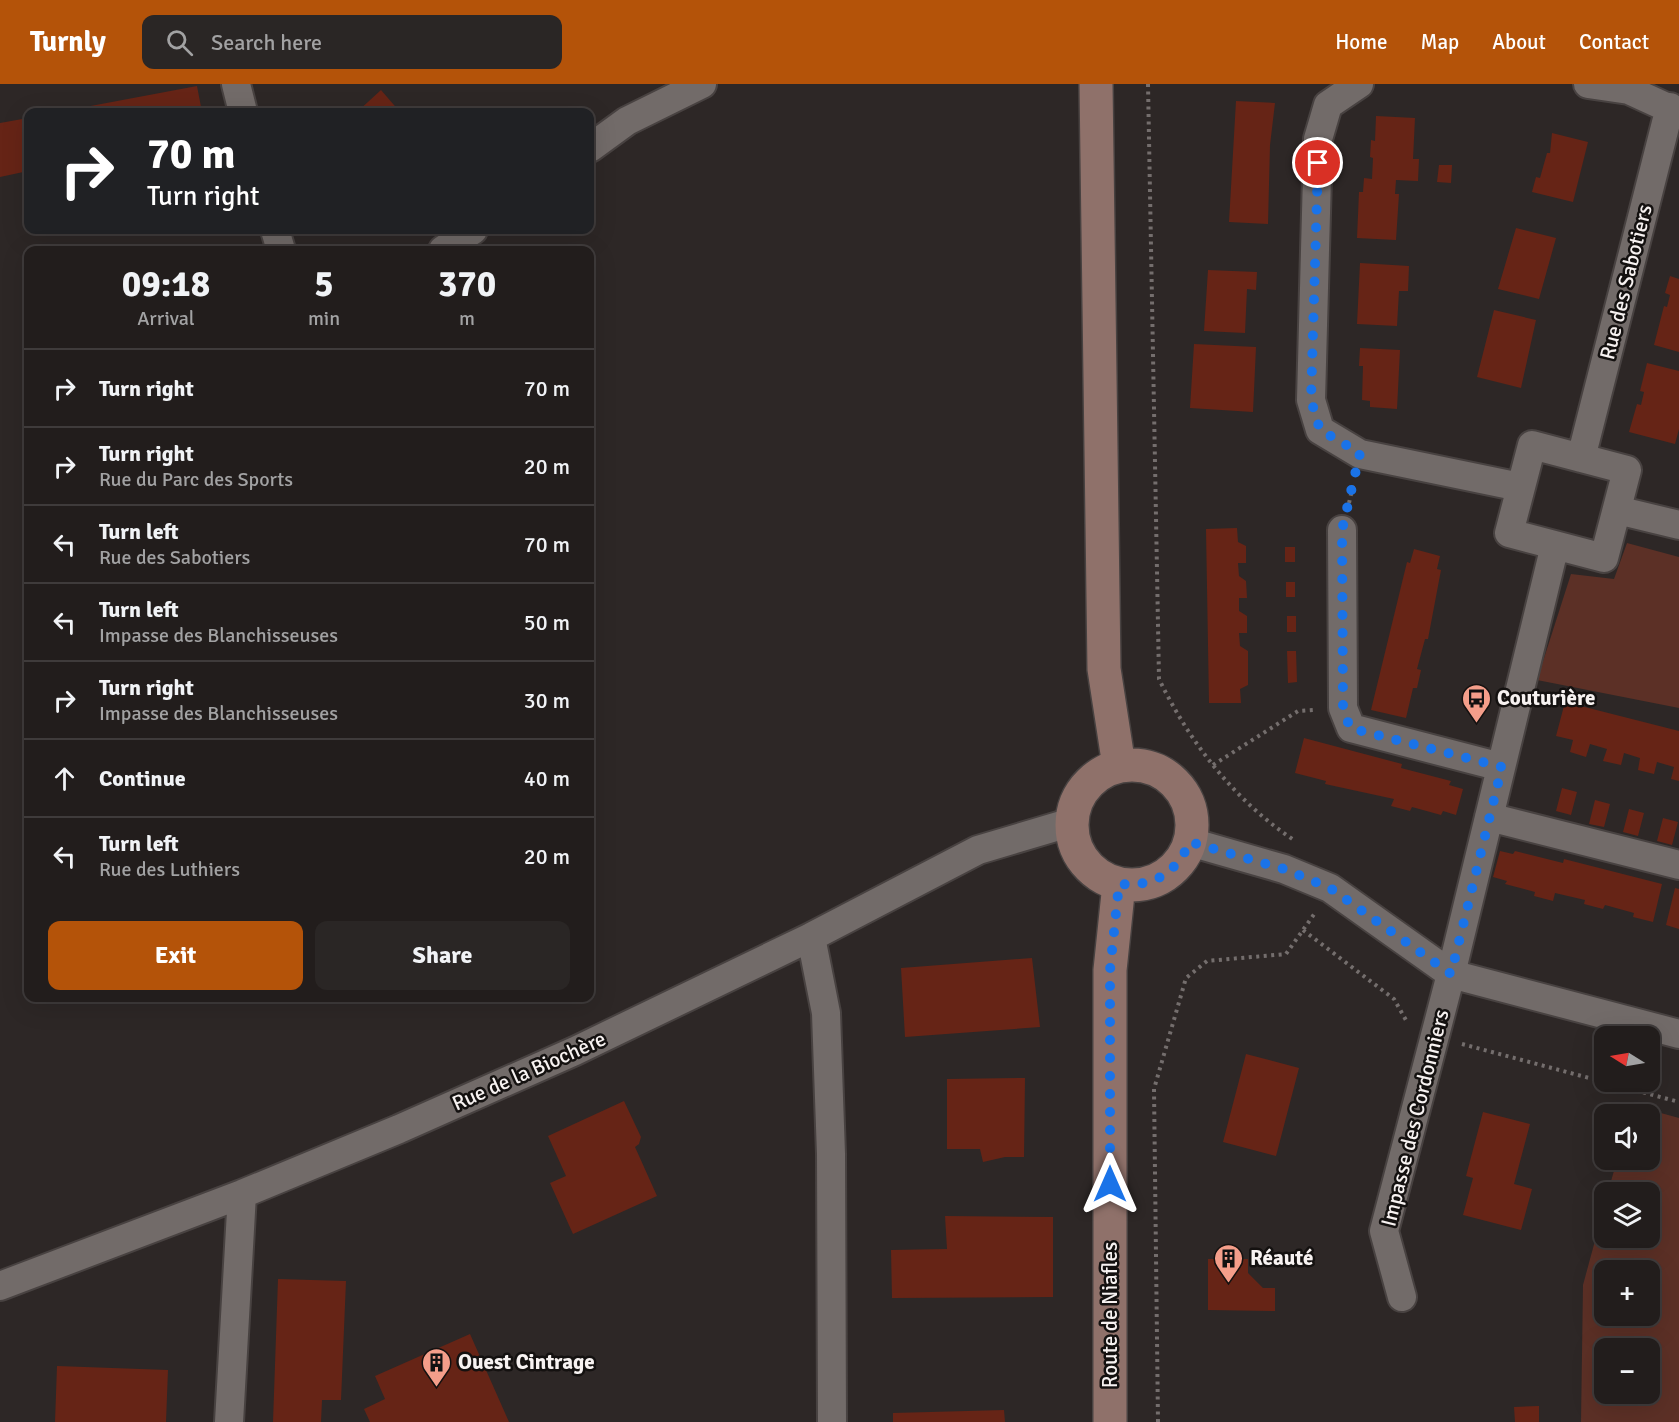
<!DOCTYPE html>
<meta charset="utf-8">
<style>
body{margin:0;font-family:Signika,sans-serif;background:#2a2625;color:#f1f3f6;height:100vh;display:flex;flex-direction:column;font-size:22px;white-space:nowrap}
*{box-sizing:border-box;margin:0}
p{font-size:20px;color:#a2a2a3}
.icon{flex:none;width:33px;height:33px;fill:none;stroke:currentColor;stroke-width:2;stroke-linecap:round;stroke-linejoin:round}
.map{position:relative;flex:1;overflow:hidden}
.sheet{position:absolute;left:24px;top:162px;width:570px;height:756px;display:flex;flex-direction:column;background:#221d1c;border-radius:12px;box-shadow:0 6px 24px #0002,0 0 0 2px #3f3b3b}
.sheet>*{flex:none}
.banner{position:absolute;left:24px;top:24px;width:570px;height:126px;border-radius:12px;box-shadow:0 6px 24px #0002,0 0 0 2px #3f3b3b;background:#202124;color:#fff;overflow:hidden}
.needle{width:39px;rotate:281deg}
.tools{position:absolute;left:1594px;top:942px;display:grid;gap:12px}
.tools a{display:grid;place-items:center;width:66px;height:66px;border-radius:12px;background:#221d1c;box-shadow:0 6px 24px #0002,0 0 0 2px #3f3b3b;font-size:30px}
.pin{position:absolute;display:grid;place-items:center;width:51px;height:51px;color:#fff;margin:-26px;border:3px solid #fff;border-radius:50%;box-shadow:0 2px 6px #0007}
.me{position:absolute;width:66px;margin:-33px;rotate:0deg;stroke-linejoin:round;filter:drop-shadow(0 0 4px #0008)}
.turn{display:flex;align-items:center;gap:21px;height:126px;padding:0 24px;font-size:27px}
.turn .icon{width:78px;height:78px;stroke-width:2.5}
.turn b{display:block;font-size:42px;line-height:51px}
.eta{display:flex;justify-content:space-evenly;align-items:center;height:102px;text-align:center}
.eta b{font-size:36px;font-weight:800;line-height:42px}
.cta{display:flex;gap:12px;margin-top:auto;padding:12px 24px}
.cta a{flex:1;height:69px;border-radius:12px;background:#b45309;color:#fff;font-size:24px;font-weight:800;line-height:69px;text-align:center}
.cta a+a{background:#2a2625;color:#f1f3f6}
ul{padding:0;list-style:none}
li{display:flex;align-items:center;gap:18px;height:78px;padding:0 24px;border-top:2px solid #3f3b3b}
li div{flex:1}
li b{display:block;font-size:22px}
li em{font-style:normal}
header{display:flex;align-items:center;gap:36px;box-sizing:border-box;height:84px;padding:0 30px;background:#b45309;color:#fff}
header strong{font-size:28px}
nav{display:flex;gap:33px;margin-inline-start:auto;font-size:21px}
.search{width:420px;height:54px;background:#2a2625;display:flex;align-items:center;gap:15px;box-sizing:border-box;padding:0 21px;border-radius:12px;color:#a2a2a3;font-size:22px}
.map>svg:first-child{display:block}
.green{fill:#5c3026;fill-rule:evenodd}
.building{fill:#662416}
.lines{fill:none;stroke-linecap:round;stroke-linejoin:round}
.street-casing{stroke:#484241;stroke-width:32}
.secondary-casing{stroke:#484241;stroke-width:36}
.path{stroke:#746e6d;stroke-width:4;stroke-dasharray:3 4.5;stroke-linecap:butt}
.street{stroke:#726b69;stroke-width:28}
.secondary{stroke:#8f716a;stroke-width:33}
.route{stroke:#1a73e8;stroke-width:10;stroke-dasharray:0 18}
.labels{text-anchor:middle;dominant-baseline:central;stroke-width:5;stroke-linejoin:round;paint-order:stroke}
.street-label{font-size:21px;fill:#f7f2f1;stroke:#141110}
.poi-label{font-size:21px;font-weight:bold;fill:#f7f2f1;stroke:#141110;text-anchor:start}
</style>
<header>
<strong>Turnly</strong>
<div class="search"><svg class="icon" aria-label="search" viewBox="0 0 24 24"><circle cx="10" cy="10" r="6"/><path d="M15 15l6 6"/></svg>Search here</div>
<nav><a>Home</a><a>Map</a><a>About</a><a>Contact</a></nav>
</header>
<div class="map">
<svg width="1679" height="1338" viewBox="0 0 1679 1338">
<rect width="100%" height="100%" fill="#2d2726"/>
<!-- green -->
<path class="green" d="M 1627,459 L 1679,473 L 1679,624 L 1537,596 L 1571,490 L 1614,495 Z
M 1632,1021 L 1679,1034 L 1679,1338 L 1581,1338 L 1583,1201 L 1605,1120 L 1605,1154 L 1650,1154 L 1650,1108 L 1608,1108 L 1617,1076 L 1650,1076 L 1650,1030 L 1630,1030 ZM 1605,1186 L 1650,1186 L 1650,1232 L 1605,1232 ZM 1605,1264 L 1650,1264 L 1650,1310 L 1605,1310 Z"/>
<!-- building -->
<path class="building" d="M 197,2 L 202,28 L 64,28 L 64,27 Z
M 381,6 L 400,28 L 357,28 Z
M 1236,17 L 1275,19 L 1270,61 L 1268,140 L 1229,138 Z
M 1376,32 L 1415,34 L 1413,75 L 1419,75 L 1418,97 L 1396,96 L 1395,110 L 1399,110 L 1396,156 L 1357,154 L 1359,108 L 1363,108 L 1364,94 L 1372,95 L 1373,74 L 1370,73 L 1371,56 L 1375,57 Z
M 28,34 L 28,87 L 0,93 L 0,39 Z
M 1552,49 L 1588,58 L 1573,118 L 1532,108 L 1536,93 L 1540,94 L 1547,69 L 1550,69 Z
M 1439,81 L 1452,81 L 1451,99 L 1437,98 Z
M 1516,144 L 1556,154 L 1539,215 L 1498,205 Z
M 1360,179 L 1409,182 L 1408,207 L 1399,207 L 1397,242 L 1357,240 Z
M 1208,186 L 1257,188 L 1256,206 L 1247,205 L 1245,249 L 1204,247 Z
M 1670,192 L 1679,195 L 1679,268 L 1654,261 L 1664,222 L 1667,223 L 1670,211 L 1665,209 Z
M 1494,226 L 1536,236 L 1521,304 L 1477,293 Z
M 1194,260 L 1256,263 L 1253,328 L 1190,324 Z
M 1360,264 L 1400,266 L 1397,325 L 1370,323 L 1370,317 L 1362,316 L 1363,282 L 1359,282 Z
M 1647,279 L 1679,287 L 1679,345 L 1675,360 L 1629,348 L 1637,320 L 1641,321 L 1644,308 L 1640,307 Z
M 1237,444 L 1238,458 L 1246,462 L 1246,479 L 1238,479 L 1239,492 L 1246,497 L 1247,514 L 1239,514 L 1239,527 L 1247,532 L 1247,549 L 1239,549 L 1240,562 L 1248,567 L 1248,601 L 1240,605 L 1241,619 L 1209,619 L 1206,445 Z
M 1285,463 L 1295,463 L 1295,478 L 1285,478 Z
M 1414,465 L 1440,472 L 1437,485 L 1441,486 L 1428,555 L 1425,555 L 1417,585 L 1421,586 L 1417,604 L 1413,604 L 1406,634 L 1371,626 L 1407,478 L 1410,479 Z
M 1286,498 L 1295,498 L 1295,513 L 1286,513 Z
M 1287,532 L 1296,532 L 1296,548 L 1287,548 Z
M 1287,567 L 1296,567 L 1297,598 L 1288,599 Z
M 1565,618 L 1679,647 L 1679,697 L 1671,695 L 1674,683 L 1657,678 L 1654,690 L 1638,686 L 1640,674 L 1624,669 L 1621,681 L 1603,677 L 1607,665 L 1590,660 L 1586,673 L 1570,668 L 1573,656 L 1556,652 Z
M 1304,654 L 1402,680 L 1401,684 L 1451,697 L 1449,701 L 1463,705 L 1456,731 L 1443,727 L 1441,731 L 1412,723 L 1410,727 L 1391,722 L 1394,715 L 1325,700 L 1326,697 L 1295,689 Z
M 1562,704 L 1577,708 L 1571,731 L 1556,727 Z
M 1595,716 L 1610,720 L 1604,743 L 1589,740 Z
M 1629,725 L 1644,729 L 1638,752 L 1623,748 Z
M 1663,734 L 1678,738 L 1672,761 L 1657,757 Z
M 1500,767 L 1513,770 L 1515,767 L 1563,779 L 1564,775 L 1662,800 L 1653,838 L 1633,833 L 1634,829 L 1605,821 L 1603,825 L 1584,820 L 1585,816 L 1555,809 L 1553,817 L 1534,812 L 1535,808 L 1505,800 L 1507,797 L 1493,793 Z
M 1675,804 L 1679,805 L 1679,845 L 1666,841 Z
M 1032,874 L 1040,943 L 905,953 L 901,884 Z
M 1246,970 L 1299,984 L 1276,1072 L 1223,1058 Z
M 1025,994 L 1024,1073 L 1005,1073 L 983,1078 L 980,1065 L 947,1065 L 947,995 Z
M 624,1017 L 641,1053 L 639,1060 L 635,1063 L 657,1112 L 573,1150 L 550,1099 L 566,1092 L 548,1052 Z
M 1483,1028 L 1530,1040 L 1514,1100 L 1532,1105 L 1521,1146 L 1463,1131 L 1473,1094 L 1466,1092 Z
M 945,1132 L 1053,1133 L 1053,1213 L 892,1214 L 891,1166 L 947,1165 Z
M 1208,1175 L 1248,1175 L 1248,1189 L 1263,1204 L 1275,1204 L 1275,1227 L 1208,1226 Z
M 278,1195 L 346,1197 L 341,1316 L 322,1316 L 321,1338 L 273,1338 Z
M 470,1250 L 509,1338 L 370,1338 L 364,1325 L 385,1315 L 375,1292 Z
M 57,1282 L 168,1286 L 166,1338 L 55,1338 Z
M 1539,1322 L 1539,1338 L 1515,1338 L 1514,1323 Z
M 1004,1326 L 1005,1338 L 893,1338 L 893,1329 Z"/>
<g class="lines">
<defs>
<path id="street" d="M 236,0 L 243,28
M 1359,0 L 1328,21 L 1318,55 L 1311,316 L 1320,346 L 1360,370 L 1520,403
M 1588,0 L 1629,6 L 1679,29
M 590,64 L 627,37 L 702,0
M 275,146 L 281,166
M 443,166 L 473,146
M 1532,361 L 1627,386 L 1604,474 L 1509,449 Z
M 1581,374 L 1670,23
M 1617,426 L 1679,441
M 1342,446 L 1343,624 L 1351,644 L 1501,683
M 1489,733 L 1679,781
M 1190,758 L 1284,785 L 1330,804 L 1451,890 L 1679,950
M 811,853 L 826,929 L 831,1070 L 832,1338
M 0,1202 L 242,1110 L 399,1045 L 575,967 L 811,853 L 978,766 L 1072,738
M 1402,1213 L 1384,1147 L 1451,890 L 1555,461
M 229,1338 L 242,1110"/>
<path id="secondary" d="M 1096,0 L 1104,585 L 1119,682
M1072 741a60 60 0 1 1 120 0a60 60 0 1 1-120 0Z
M 1110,1338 L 1110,886 L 1119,800"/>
</defs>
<!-- street casing -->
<use href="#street" class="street-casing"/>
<!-- secondary casing -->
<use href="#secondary" class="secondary-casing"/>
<!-- path -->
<path class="path" d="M 1148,0 L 1159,595 C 1190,659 1235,717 1294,756
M 1349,419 L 1354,397
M 1213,681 L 1298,627 L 1313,626
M 1303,846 L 1394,915 L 1407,938
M 1462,960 L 1679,1018
M 1158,1338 L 1154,1005 L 1186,894 L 1207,877 L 1286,870 L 1315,829"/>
<!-- street -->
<use href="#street" class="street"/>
<!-- secondary -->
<use href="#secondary" class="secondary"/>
</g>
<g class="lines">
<!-- route -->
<path class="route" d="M 1110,1100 L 1110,886 L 1119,800 C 1154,803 1175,790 1190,758 L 1284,785 L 1330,804 L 1451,890 L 1502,683 L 1350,644 L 1343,624 L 1342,446 L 1360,369 L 1320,346 L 1311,316 L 1318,79"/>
</g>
<!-- icons -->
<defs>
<symbol id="bus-pin" viewBox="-11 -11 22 30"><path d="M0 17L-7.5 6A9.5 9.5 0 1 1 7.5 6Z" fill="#f49e8a" stroke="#141110"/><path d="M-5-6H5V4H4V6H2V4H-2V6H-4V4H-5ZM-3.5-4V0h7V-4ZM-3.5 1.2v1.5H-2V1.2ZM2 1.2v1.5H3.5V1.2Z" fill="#111"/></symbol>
<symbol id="building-pin" viewBox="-11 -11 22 30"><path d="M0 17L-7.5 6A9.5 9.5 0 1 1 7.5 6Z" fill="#f49e8a" stroke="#141110"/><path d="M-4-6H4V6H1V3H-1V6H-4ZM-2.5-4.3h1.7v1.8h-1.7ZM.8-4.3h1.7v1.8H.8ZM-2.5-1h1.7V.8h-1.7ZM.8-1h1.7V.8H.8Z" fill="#111"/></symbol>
</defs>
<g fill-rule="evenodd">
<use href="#bus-pin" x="1460" y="598" width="33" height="45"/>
<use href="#building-pin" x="1212" y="1158" width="33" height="45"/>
<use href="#building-pin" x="420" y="1262" width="33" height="45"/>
</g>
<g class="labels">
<!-- street labels -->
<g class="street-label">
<text transform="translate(1626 198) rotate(-76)">Rue des Sabotiers</text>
<text transform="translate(529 987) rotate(-24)">Rue de la Biochère</text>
<text transform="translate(1415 1034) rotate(-76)">Impasse des Cordonniers</text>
<text transform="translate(1110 1231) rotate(-90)">Route de Niafles</text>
</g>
<!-- poi labels -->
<g class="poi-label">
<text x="1497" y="614">Couturière</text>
<text x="1250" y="1174">Réauté</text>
<text x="458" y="1278">Ouest Cintrage</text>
</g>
</g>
</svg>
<div class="tools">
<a><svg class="needle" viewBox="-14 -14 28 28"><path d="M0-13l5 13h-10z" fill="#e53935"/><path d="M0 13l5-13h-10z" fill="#a2a2a3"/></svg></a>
<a><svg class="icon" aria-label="sound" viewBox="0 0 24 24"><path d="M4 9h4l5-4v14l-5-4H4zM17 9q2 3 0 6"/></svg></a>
<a><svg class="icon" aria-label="layers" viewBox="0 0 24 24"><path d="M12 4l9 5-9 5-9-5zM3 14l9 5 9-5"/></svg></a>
<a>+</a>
<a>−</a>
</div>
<div class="pin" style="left:1318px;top:79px;background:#d93025"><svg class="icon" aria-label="arrive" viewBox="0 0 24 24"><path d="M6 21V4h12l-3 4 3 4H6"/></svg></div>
<svg class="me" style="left:1110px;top:1100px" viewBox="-20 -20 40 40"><path d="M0-17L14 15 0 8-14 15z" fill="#1a73e8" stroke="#fff" stroke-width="4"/></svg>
<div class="banner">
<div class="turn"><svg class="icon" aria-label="right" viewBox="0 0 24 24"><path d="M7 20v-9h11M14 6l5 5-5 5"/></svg><div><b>70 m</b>Turn right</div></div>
</div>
<section class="sheet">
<div class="eta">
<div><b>09:18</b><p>Arrival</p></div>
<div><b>5</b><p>min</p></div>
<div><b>370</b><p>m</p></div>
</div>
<ul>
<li><svg class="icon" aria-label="right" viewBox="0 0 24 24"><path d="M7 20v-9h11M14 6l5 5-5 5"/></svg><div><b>Turn right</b></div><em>70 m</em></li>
<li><svg class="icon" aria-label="right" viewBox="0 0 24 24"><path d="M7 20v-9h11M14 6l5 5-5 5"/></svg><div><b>Turn right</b><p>Rue du Parc des Sports</p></div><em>20 m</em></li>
<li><svg class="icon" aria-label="left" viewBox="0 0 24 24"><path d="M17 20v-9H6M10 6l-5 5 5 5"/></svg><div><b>Turn left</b><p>Rue des Sabotiers</p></div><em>70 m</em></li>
<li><svg class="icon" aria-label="left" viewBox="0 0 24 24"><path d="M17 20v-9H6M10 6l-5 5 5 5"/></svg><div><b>Turn left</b><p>Impasse des Blanchisseuses</p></div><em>50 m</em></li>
<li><svg class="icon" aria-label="right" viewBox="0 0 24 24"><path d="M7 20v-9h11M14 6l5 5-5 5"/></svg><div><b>Turn right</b><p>Impasse des Blanchisseuses</p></div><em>30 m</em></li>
<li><svg class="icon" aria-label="ahead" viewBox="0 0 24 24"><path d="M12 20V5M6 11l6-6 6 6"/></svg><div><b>Continue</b></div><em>40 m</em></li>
<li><svg class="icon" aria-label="left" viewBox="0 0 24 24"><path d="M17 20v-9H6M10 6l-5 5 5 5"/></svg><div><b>Turn left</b><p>Rue des Luthiers</p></div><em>20 m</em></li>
</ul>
<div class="cta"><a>Exit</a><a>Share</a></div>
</section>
</div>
